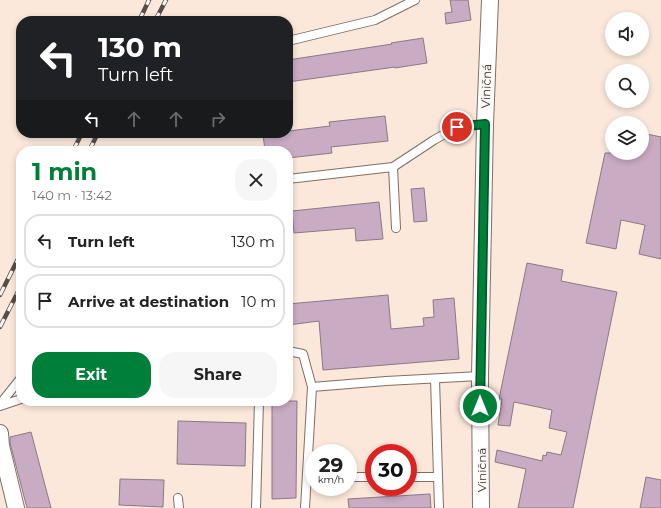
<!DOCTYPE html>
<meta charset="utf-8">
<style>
body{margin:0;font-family:Montserrat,sans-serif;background:#f6f6f6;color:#222;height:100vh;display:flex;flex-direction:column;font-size:15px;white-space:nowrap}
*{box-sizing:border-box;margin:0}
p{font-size:13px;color:#767676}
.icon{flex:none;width:22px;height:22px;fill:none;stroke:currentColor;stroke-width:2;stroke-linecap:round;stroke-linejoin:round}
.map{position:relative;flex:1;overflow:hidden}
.details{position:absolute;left:16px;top:146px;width:277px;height:260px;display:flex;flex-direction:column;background:#fff;border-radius:16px;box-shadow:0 2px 6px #0003}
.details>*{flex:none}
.banner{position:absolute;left:16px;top:16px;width:277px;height:122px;border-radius:16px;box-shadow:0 2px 6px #0003;background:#202124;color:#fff;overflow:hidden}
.controls{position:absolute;left:605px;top:12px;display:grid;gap:8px}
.controls a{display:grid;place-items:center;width:44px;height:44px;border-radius:50%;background:#fff;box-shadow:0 2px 6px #0003;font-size:20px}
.speed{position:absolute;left:305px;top:444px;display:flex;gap:8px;font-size:20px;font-weight:700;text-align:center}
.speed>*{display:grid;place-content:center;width:52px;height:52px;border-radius:50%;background:#fff;box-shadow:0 2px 6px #0003;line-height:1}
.speed small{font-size:10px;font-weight:400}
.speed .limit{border:6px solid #d22;background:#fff;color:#111}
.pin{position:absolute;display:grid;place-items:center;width:34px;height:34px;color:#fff;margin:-17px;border:2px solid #fff;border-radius:50%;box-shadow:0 1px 4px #0007}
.me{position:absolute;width:44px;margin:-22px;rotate:0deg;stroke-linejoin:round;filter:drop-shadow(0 0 3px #0008)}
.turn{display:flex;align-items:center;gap:14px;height:84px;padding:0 16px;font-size:18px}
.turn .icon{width:52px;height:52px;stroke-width:2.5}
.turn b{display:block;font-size:28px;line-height:34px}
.lanes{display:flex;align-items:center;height:38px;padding:0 16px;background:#0003;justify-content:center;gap:20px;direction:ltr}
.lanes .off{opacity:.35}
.round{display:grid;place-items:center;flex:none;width:42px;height:42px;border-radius:16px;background:#f6f6f6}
.headline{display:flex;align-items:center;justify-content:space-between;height:68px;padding:0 16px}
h1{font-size:24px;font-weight:700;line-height:30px;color:#007f38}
.action{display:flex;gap:8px;margin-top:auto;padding:8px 16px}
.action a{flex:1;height:46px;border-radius:16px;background:#007f38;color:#fff;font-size:16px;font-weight:700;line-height:46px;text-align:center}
.action a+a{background:#f6f6f6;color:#222}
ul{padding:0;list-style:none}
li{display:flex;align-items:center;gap:12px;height:54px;margin:0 8px 6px;padding:0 8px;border:2px solid #e0e0e0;border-radius:16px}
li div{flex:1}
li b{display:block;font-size:15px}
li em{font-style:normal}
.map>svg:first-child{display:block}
.building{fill:#c9abc4;stroke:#8a7986}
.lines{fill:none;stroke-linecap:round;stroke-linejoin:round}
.service-casing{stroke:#806f63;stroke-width:10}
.minor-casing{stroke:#806f63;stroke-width:18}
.service{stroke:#fff;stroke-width:8}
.minor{stroke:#fff;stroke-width:16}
.rail-casing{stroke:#564d46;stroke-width:4.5}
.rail{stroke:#fcf8f6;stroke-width:3;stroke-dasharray:9;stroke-linecap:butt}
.route-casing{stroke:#005324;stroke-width:10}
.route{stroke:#007f38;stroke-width:7}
.labels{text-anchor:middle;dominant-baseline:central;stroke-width:3;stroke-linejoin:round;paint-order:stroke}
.street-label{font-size:12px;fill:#332c27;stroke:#fcf8f6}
</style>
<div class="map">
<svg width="661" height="508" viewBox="0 0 661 508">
<rect width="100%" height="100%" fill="#fbe8da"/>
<!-- building -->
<path class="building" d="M 450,0 L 468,0 L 471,20 L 446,24 L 445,13 L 452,12 Z
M 423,38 L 427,63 L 395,68 L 395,67 L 288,82 L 288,60 L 392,44 L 391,43 Z
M 385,116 L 388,141 L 331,147 L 332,153 L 288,158 L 288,151 L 265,151 L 263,134 L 288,133 L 288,131 L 330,126 L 329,122 Z
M 642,133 L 661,137 L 661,259 L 639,254 L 645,225 L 621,220 L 616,249 L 586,243 L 605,153 L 642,153 Z
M 424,188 L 427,221 L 414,222 L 411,189 Z
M 379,202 L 383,239 L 356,241 L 355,228 L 294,233 L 292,211 Z
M 527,263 L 563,270 L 561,281 L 617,292 L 573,508 L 518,508 L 526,469 L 495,462 L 497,450 L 542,461 L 543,455 L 546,456 L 547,452 L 561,455 L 567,432 L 549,428 L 552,410 L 514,402 L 510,426 L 498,425 L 502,399 L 499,399 Z
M 388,295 L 391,329 L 424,326 L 423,318 L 434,317 L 433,300 L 454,298 L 459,359 L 323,370 L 319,321 L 288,325 L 288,304 Z
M 272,401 L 297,401 L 296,498 L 272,499 Z
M 178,421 L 246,423 L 245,466 L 177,464 Z
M 31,432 L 51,508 L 27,508 L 10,443 L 10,437 Z
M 646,477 L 661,480 L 661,508 L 640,508 Z
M 120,479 L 164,480 L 163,507 L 119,505 Z
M 430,494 L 431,508 L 349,508 L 348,499 Z"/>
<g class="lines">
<defs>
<path id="service" d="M 288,41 L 375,20 L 415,0
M 288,179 L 393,167
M 396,228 L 393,167 L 434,140 L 457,127 L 485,124
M 288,351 L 303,354 L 312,387 L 386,381 L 480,376
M 435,379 L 439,508
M 0,404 L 21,378
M 0,406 L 21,399
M 348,477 L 374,477
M 408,477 L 438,477
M 178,498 L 179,508
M 256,508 L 259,401
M 305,508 L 312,387"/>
<path id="minor" d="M 0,433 L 1,446 L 16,508
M 481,508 L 480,376 L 485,124 L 490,0"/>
</defs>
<!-- service casing -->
<use href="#service" class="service-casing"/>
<!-- minor casing -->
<use href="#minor" class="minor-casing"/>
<!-- service -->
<use href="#service" class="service"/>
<!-- minor -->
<use href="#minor" class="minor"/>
<defs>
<path id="rail" d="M 139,21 L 149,0
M 155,21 L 166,0
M 73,151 L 82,133
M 89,151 L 98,133
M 0,295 L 21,253
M 0,327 L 21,286"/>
</defs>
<!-- rail casing -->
<use href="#rail" class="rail-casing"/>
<!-- rail -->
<use href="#rail" class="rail"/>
</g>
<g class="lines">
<defs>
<path id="route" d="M 457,127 L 485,124 L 480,406"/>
</defs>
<!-- route casing -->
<use href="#route" class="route-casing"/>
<!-- route -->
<use href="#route" class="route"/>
</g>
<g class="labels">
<!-- street labels -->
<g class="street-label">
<text transform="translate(486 86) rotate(-88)">Viničná</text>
<text transform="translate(481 470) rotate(-90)">Viničná</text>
</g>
</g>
</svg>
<div class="controls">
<a><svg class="icon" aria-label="sound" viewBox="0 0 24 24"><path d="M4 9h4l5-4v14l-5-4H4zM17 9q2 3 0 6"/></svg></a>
<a><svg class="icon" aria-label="search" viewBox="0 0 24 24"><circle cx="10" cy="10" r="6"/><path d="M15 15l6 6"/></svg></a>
<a><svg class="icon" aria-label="layers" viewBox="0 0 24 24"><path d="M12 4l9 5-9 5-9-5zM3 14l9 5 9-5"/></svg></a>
</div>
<div class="speed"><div>29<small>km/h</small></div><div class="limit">30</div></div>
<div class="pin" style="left:457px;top:127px;background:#d93025"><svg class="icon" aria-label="arrive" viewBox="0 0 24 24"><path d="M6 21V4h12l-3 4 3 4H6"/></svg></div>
<svg class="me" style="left:480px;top:406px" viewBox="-20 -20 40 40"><circle r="17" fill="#007f38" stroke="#fff" stroke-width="3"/><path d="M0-11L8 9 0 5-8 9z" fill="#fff"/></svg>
<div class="banner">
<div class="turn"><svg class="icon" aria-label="left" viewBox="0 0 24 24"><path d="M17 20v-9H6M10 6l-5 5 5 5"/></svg><div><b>130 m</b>Turn left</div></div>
<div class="lanes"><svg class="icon" aria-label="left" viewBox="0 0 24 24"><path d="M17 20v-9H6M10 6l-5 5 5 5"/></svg><svg class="icon off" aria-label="ahead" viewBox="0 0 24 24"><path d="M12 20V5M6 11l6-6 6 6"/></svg><svg class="icon off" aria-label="ahead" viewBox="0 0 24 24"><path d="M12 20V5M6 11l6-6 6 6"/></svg><svg class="icon off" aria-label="right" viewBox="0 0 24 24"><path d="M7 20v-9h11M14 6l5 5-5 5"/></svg></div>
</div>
<section class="details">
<div class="headline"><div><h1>1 min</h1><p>140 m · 13:42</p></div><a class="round"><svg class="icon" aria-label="close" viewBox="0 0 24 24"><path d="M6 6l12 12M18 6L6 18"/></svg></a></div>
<ul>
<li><svg class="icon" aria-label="left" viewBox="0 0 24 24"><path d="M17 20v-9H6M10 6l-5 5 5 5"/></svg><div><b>Turn left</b></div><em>130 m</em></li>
<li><svg class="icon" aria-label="arrive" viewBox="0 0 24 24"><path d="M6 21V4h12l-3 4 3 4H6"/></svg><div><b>Arrive at destination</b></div><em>10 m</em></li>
</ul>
<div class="action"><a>Exit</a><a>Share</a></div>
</section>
</div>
